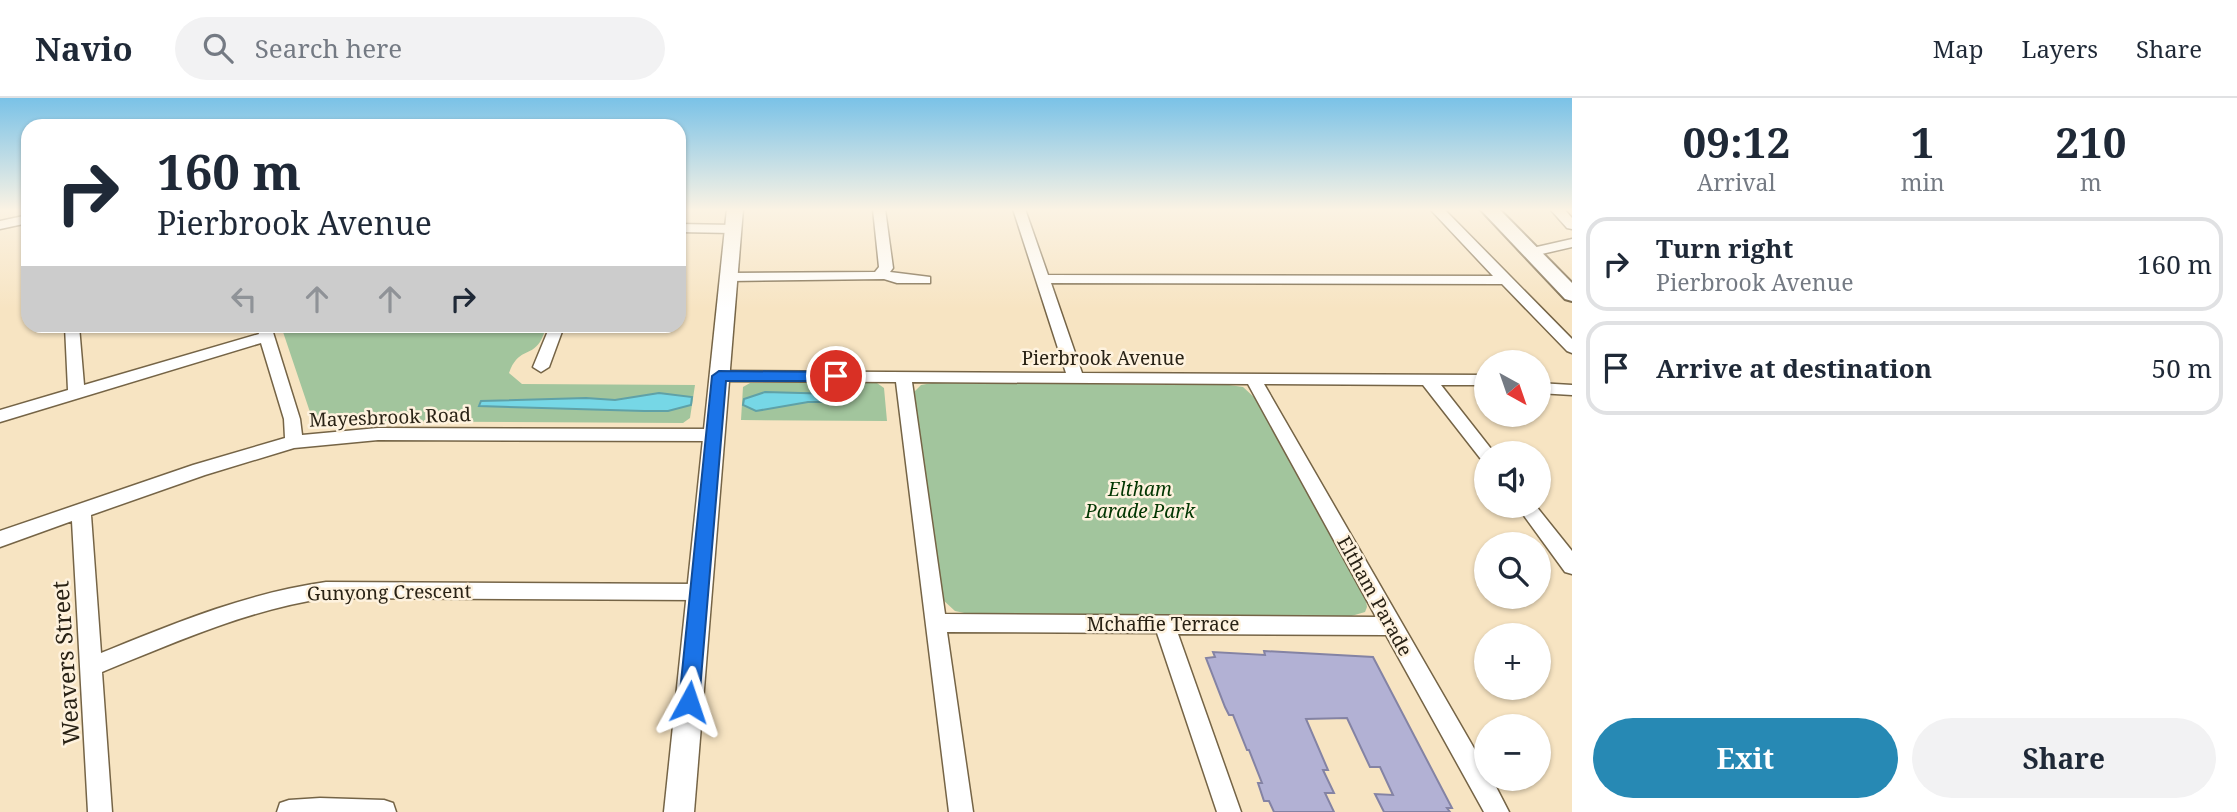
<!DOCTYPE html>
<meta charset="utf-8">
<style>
body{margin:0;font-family:"Noto Serif",serif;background:#f2f2f3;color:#1f2937;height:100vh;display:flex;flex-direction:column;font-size:26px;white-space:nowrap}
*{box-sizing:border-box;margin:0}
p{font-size:23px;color:#747a83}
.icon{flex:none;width:38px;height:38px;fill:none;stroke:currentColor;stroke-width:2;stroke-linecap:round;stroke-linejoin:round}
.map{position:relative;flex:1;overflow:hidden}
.panel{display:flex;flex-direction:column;background:#fff;width:665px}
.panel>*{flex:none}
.hud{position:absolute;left:21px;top:21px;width:665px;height:214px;border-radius:21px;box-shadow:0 2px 5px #0004;background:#fff;color:#1f2937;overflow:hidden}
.needle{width:46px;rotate:140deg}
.controls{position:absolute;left:1474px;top:252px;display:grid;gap:14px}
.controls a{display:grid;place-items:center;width:77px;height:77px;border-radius:50%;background:#fff;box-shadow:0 2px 5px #0004;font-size:35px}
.pin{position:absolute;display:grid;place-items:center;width:60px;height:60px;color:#fff;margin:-30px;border:4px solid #fff;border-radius:50%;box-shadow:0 2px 7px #0007}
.me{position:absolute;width:77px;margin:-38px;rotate:5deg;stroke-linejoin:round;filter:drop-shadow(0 0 5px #0008)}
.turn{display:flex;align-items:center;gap:24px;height:147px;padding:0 21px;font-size:32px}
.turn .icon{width:91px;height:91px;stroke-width:2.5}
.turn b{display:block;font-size:49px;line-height:60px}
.lanes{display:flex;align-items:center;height:66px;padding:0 21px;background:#0003;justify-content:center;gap:35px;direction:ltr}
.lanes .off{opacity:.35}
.eta{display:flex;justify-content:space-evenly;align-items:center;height:119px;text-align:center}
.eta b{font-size:42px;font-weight:700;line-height:49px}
.cta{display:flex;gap:14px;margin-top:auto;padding:14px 21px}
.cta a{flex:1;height:80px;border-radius:42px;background:#2789b4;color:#fff;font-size:28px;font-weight:700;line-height:80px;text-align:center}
.cta a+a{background:#f2f2f3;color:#1f2937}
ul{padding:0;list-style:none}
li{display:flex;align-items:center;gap:21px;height:94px;margin:0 14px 10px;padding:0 7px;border:4px solid #e0e1e3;border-radius:21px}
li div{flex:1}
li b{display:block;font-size:26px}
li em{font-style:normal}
header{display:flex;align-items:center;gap:42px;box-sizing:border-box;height:98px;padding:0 35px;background:#fff;border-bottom:2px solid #e0e1e3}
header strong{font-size:33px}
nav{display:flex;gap:38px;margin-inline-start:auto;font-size:24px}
.search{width:490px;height:63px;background:#f2f2f3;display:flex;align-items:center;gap:18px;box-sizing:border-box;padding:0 24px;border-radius:38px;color:#747a83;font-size:26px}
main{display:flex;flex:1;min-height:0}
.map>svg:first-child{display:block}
.green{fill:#a2c59d}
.water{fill:#76d7e6;stroke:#5fa1a7;stroke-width:2}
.building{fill:#b2b1d4;stroke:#8483a4;stroke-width:2}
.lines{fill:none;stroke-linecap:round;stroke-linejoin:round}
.minor-casing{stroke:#756446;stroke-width:3}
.tertiary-casing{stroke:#756446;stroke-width:3}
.secondary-casing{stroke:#756446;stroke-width:4}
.minor{fill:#fff;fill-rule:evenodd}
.tertiary{fill:#fff;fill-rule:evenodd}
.secondary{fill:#fff;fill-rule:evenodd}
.route{fill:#1a73e8;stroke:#114b97;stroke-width:2}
.labels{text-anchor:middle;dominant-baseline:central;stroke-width:5;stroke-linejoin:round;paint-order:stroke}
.street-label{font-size:19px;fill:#292215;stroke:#fef2de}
.park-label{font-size:19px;font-style:italic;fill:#013500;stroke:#fef2de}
.near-street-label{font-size:23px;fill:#292215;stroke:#fef2de}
</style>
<header>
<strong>Navio</strong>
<div class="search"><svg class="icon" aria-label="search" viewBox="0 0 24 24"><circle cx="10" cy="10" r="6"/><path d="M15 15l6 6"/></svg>Search here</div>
<nav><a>Map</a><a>Layers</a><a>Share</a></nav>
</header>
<main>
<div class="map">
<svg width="1572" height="714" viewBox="0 0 1572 714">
<rect width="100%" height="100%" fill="#f7e4c2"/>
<!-- green -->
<path class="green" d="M 281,228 L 546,228 C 545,233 543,239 540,244 C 530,259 518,250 509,275 L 522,286 L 695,287 L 690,320 L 683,325 L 313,323 Z
M 750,285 L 877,285 L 884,290 L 887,323 L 741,322 L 743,289 Z
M 932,285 L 1229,287 L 1243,289 L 1256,301 L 1365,497 L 1367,509 L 1365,514 L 1348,519 L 969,516 L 955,513 L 942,501 L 912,296 L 921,287 Z"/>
<!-- water -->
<path class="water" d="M 765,294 L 836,296 L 842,300 L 836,304 L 808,304 L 756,313 L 743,307 L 744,301 Z
M 659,295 L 692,299 L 691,307 L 668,313 L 644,313 L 479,308 L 481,303 L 586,300 L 615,302 Z"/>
<!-- building -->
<path class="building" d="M 1264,553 L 1373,559 L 1452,710 L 1447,710 L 1450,714 L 1384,714 L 1375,696 L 1393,697 L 1380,669 L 1370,669 L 1347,620 L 1306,621 L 1328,672 L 1323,672 L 1334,695 L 1325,695 L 1334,714 L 1274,714 L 1269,703 L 1264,703 L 1258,685 L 1262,685 L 1249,652 L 1247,652 L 1233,617 L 1229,617 L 1225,609 L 1206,560 L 1215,559 L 1213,554 L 1265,557 Z"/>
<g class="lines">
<defs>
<path id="minor" d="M 873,111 L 885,111 L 893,170 L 890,174 L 930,179 L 930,185 L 897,185 L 884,181 L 729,183 L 722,179 L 729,175 L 875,174 L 879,169 Z
M 1013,111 L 1025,111 L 1048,177 L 1493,178 L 1430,111 L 1444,111 L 1572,241 L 1572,255 L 1567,253 L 1502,186 L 1051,185 L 1082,275 L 1486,277 L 1486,287 L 1441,287 L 1492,352 L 1494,355 L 1486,355 L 1486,362 L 1480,360 L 1423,287 L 1264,286 L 1486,671 L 1486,681 L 1492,681 L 1509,714 L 1484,714 L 1386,537 L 1178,536 L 1241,714 L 1217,714 L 1157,535 L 947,534 L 973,714 L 949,714 L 896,284 L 719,283 L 711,278 L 719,273 L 1066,275 ZM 912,284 L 1248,286 L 1376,519 L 945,516 Z
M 1550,111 L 1564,111 L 1572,120 L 1572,131 L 1567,130 Z
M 28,117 L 28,125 L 0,131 L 0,123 Z
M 679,126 L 733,127 L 740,131 L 733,135 L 679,134 Z
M 1572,141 L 1572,149 L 1533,158 L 1526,154 L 1528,151 Z
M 65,228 L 79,228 L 84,287 L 259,236 L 257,228 L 271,228 L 300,321 L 302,337 L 378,330 L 714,331 L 723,337 L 714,343 L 378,342 L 294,350 L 205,377 L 91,417 L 101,555 C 175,525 247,495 326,484 L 700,486 L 707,488 L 710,494 L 707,500 L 700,502 L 326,500 C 247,512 176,544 102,574 L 112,714 L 88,714 L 72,423 L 0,449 L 0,433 L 193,367 L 285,340 L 284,321 L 261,245 L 0,324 L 0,312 L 68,292 Z
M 550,228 L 564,228 L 549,269 L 541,274 L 533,269 Z
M 1538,285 L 1572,287 L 1572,297 L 1538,295 Z
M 1517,408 L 1536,408 L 1572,453 L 1572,476 L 1565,474 Z
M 320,700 L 384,702 L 393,705 L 396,714 L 277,714 L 280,705 L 289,702 Z"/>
<path id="tertiary" d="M 727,111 L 743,111 L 694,714 L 664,714 Z"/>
<path id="secondary" d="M 1480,111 L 1499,111 L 1572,185 L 1572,203 L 1565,201 Z"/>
</defs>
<!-- minor casing -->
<use href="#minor" class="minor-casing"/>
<!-- tertiary casing -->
<use href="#tertiary" class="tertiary-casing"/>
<!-- secondary casing -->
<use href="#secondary" class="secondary-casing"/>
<!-- minor -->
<use href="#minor" class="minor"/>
<!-- tertiary -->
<use href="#tertiary" class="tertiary"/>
<!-- secondary -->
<use href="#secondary" class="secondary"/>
</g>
<!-- sky -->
<linearGradient id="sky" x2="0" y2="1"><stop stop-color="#7ac2e7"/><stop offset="0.53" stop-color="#fbf3e4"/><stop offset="1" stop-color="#fbf3e4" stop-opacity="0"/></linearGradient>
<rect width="1572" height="211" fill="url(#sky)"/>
<!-- route -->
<path class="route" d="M 719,273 L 836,274 L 843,278 L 836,283 L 726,283 L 699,604 L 697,610 L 689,613 L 682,610 L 679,604 L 712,278 Z"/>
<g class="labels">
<!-- street labels -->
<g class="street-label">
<text x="1103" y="260">Pierbrook Avenue</text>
<text transform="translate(390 319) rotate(-2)">Mayesbrook Road</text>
<text transform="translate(389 494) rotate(-1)">Gunyong Crescent</text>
<text transform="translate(1375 498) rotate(61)">Eltham Parade</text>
<text x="1163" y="526">Mchaffie Terrace</text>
</g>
<!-- park labels -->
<g class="park-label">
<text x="1140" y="391">Eltham<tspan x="1140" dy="22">Parade Park</tspan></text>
</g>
<!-- near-street labels -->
<g class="near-street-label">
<text transform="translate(65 565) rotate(-94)">Weavers Street</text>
</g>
</g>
</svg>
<div class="controls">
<a><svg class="needle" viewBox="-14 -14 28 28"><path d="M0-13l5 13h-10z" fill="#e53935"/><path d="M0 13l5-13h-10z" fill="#747a83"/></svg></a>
<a><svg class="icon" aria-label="sound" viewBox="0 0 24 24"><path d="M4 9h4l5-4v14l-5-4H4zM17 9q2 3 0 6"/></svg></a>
<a><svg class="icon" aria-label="search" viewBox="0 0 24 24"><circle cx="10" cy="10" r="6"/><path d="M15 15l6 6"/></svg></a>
<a>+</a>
<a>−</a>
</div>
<div class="pin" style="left:836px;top:278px;background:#d93025"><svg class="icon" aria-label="arrive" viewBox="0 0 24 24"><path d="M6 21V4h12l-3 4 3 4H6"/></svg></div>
<svg class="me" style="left:689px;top:604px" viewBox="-20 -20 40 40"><path d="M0-17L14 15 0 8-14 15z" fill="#1a73e8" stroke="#fff" stroke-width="4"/></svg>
<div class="hud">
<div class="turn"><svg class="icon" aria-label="right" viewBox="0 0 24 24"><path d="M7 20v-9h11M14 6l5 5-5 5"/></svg><div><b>160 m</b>Pierbrook Avenue</div></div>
<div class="lanes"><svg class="icon off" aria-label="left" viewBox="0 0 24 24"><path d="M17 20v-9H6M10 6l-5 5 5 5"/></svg><svg class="icon off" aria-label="ahead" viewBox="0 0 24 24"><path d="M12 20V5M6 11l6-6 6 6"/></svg><svg class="icon off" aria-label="ahead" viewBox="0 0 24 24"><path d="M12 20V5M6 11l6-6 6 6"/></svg><svg class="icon" aria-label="right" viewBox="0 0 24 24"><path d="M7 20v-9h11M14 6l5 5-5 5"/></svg></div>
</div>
</div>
<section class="panel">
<div class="eta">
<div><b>09:12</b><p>Arrival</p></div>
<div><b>1</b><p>min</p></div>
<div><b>210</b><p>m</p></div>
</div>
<ul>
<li><svg class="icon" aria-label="right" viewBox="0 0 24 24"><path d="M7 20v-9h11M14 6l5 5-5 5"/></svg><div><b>Turn right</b><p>Pierbrook Avenue</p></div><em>160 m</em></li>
<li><svg class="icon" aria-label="arrive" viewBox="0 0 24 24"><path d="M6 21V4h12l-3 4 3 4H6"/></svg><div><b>Arrive at destination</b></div><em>50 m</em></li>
</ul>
<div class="cta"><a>Exit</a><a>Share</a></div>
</section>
</main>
